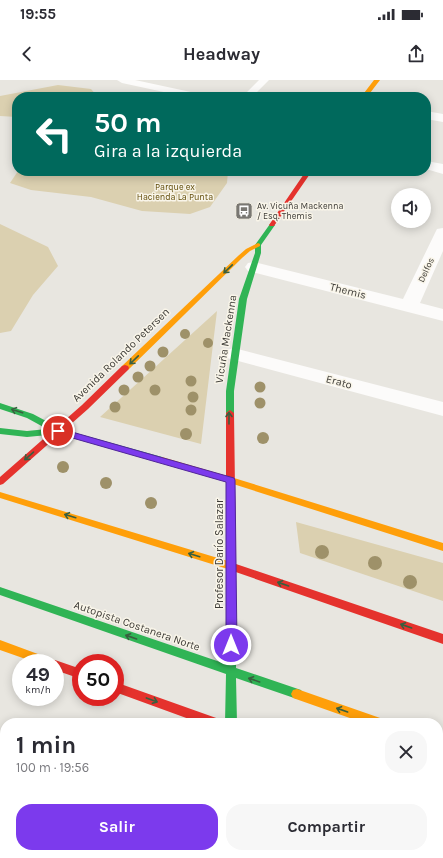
<!DOCTYPE html>
<html lang="es">
<meta charset="utf-8">
<style>
body{margin:0;font-family:Karla,sans-serif;background:#f7f7f7;color:#2b2b33;height:100vh;display:flex;flex-direction:column;font-size:15px;white-space:nowrap}
*{box-sizing:border-box;margin:0}
p{font-size:13px;color:#7c7c81}
.icon{flex:none;width:22px;height:22px;fill:none;stroke:currentColor;stroke-width:2;stroke-linecap:round;stroke-linejoin:round}
.map{position:relative;flex:1;overflow:hidden}
.details{position:absolute;left:0px;top:638px;width:443px;height:140px;display:flex;flex-direction:column;background:#fff;border-radius:16px 16px 0 0;box-shadow:0 2px 10px #0003}
.details>*{flex:none}
.guide{position:absolute;left:12px;top:12px;width:419px;height:84px;border-radius:16px;box-shadow:0 2px 10px #0003;background:#00695c;color:#fff;overflow:hidden}
.fabs{position:absolute;left:391px;top:108px;display:grid;gap:8px}
.fabs a{display:grid;place-items:center;width:40px;height:40px;border-radius:50%;background:#fff;box-shadow:0 2px 10px #0003;font-size:20px}
.speed{position:absolute;left:12px;top:574px;display:flex;gap:8px;font-size:20px;font-weight:700;text-align:center}
.speed>*{display:grid;place-content:center;width:52px;height:52px;border-radius:50%;background:#fff;box-shadow:0 2px 10px #0003;line-height:1}
.speed small{font-size:10px;font-weight:400}
.speed .limit{border:6px solid #d22;background:#fff;color:#111}
.pin{position:absolute;display:grid;place-items:center;width:34px;height:34px;color:#fff;margin:-17px;border:2px solid #fff;border-radius:50%;box-shadow:0 1px 4px #0007}
.me{position:absolute;width:44px;margin:-22px;rotate:0deg;stroke-linejoin:round;filter:drop-shadow(0 0 3px #0008)}
.turn{display:flex;align-items:center;gap:14px;height:84px;padding:0 16px;font-size:18px}
.turn .icon{width:52px;height:52px;stroke-width:2.5}
.turn b{display:block;font-size:28px;line-height:34px}
.round{display:grid;place-items:center;flex:none;width:42px;height:42px;border-radius:16px;background:#f7f7f7}
.head{display:flex;align-items:center;justify-content:space-between;height:68px;padding:0 16px}
h1{font-size:24px;font-weight:700;line-height:30px}
.cta{display:flex;gap:8px;margin-top:auto;padding:8px 16px}
.cta a{flex:1;height:46px;border-radius:16px;background:#7c3aed;color:#fff;font-size:16px;font-weight:700;line-height:46px;text-align:center}
.cta a+a{background:#f7f7f7;color:#2b2b33}
.status{display:flex;justify-content:space-between;align-items:center;height:28px;padding:0 20px;background:#fff;direction:ltr}
.status svg{height:11px;fill:currentColor}
header{display:flex;justify-content:space-between;align-items:center;height:52px;padding:0 16px;background:#fff;font-size:18px;font-weight:700}
.map>svg:first-child{display:block}
.green{fill:#dbd0b0}
.lines{fill:none;stroke-linecap:round;stroke-linejoin:round}
.lane{fill:#fcfbfa;fill-rule:evenodd}
.street{fill:#fcfbfa;fill-rule:evenodd}
.fast{fill:#30b455;fill-rule:evenodd}
.slow{fill:#ff9f0a;fill-rule:evenodd}
.jam{fill:#e5322d;fill-rule:evenodd}
.tree{fill:#9e9169}
.oneway{stroke:#395f3f}
.route{fill:#7c3aed;stroke:#51269a}
.labels{text-anchor:middle;dominant-baseline:central;stroke-width:3;stroke-linejoin:round;paint-order:stroke}
.far-park-label{font-size:9px;fill:#614c08;stroke:#f9f5e9}
.far-poi-label{font-size:9px;fill:#3d3b36;stroke:#f9f5e9;text-anchor:start}
.far-street-label{font-size:9px;fill:#3d3b36;stroke:#f9f5e9}
.street-label{font-size:11px;fill:#3d3b36;stroke:#f9f5e9}
</style>
<div class="status"><b>19:55</b><svg viewBox="0 0 49 12"><path d="M0 12V9h3v3zM5 12V6h3v6zM10 12V3h3v9zM15 12V0h3v12zM26 1h20v11H26zM47 4h2v5h-2z"/></svg></div>
<header><svg class="icon" aria-label="back" viewBox="0 0 24 24"><path d="M15 5l-7 7 7 7"/></svg>Headway<svg class="icon" aria-label="share" viewBox="0 0 24 24"><path d="M12 15V3M7 8l5-5 5 5M5 13v7h14v-7"/></svg></header>
<div class="map">
<svg width="443" height="778" viewBox="0 0 443 778">
<rect width="100%" height="100%" fill="#e8e6e0"/>
<!-- green -->
<path class="green" d="M 58,5 L 91,9 L 98,17 L 17,17 L 17,37 L 0,36 L 0,16 Z
M 18,91 L 228,91 L 227,103 L 210,127 L 190,134 L 142,131 L 91,117 L 31,110 L 10,103 Z
M 0,144 L 48,167 L 58,186 L 33,215 L 11,251 L 0,253 Z
M 217,231 L 201,364 L 100,337 Z
M 296,442 L 443,483 L 443,521 L 300,473 Z
M 0,714 L 5,716 L 5,773 L 140,773 L 152,778 L 0,778 Z"/>
<g class="lines">
<!-- lane -->
<path class="lane" d="M 117,0 L 135,0 L 200,14 L 205,17 L 187,17 L 122,3 Z
M 259,0 L 269,0 L 252,17 L 242,17 Z"/>
<!-- street -->
<path class="street" d="M 426,31 L 443,34 L 443,42 L 426,39 Z
M 426,81 L 443,84 L 443,94 L 426,89 Z
M 443,148 L 443,171 L 420,223 L 443,229 L 443,241 L 248,191 L 245,187 L 248,183 L 254,182 L 403,219 L 435,153 L 437,149 Z
M 234,268 L 443,322 L 443,336 L 227,278 L 224,274 L 227,270 Z"/>
<!-- fast -->
<path class="fast" d="M 272,143 L 275,145 L 261,165 L 261,173 L 247,219 L 234,311 L 234,333 L 230,336 L 226,333 L 226,311 L 239,219 L 255,173 L 255,165 L 270,144 Z
M 0,323 L 33,334 L 61,349 L 162,377 L 166,380 L 162,383 L 58,354 L 27,357 L 0,354 L 0,348 L 27,351 L 47,349 L 27,338 L 0,329 Z
M 231,482 L 235,483 L 236,486 L 236,588 L 301,610 L 303,614 L 301,618 L 297,619 L 236,598 L 237,643 L 225,643 L 226,594 L 0,515 L 0,507 L 226,584 L 226,486 L 227,483 Z"/>
<!-- slow -->
<path class="slow" d="M 374,0 L 380,0 L 367,17 L 361,17 Z
M 258,163 L 260,164 L 260,166 L 250,171 L 242,178 L 128,290 L 122,290 L 121,288 L 122,286 L 238,176 L 246,169 Z
M 162,377 L 234,398 L 443,463 L 443,471 L 230,403 L 159,382 L 158,380 Z
M 0,412 L 231,482 L 235,483 L 236,486 L 235,489 L 231,490 L 0,418 Z
M 0,560 L 54,580 L 55,583 L 37,583 L 0,570 Z
M 297,609 L 383,639 L 385,643 L 364,643 L 293,618 L 291,614 L 293,610 Z
M 438,659 L 443,660 L 443,670 L 438,669 Z
M 0,668 L 5,670 L 5,682 L 0,680 Z
M 438,718 L 443,720 L 443,732 L 438,730 Z"/>
<!-- jam -->
<path class="jam" d="M 306,91 L 312,91 L 274,146 L 270,146 L 269,145 Z
M 125,285 L 128,286 L 129,288 L 128,290 L 88,329 L 3,404 L 0,405 L 0,397 L 82,325 L 122,286 Z
M 230,330 L 234,333 L 236,484 L 443,554 L 443,564 L 227,489 L 226,486 L 226,333 Z
M 55,580 L 81,589 L 81,599 L 55,590 L 55,583 L 51,583 Z
M 115,602 L 219,639 L 221,643 L 200,643 L 115,612 Z
M 238,773 L 260,773 L 263,778 L 241,778 Z"/>
</g>
<!-- trees -->
<g class="tree">
<circle cx="185" cy="254" r="5"/>
<circle cx="208" cy="263" r="5"/>
<circle cx="163" cy="272" r="5.5"/>
<circle cx="150" cy="286" r="5.5"/>
<circle cx="138" cy="297" r="5.5"/>
<circle cx="191" cy="301" r="5.5"/>
<circle cx="260" cy="307" r="5.5"/>
<circle cx="124" cy="310" r="5.5"/>
<circle cx="155" cy="310" r="5.5"/>
<circle cx="193" cy="317" r="5.5"/>
<circle cx="260" cy="323" r="5.5"/>
<circle cx="115" cy="327" r="5.5"/>
<circle cx="191" cy="330" r="5.5"/>
<circle cx="186" cy="354" r="6"/>
<circle cx="263" cy="358" r="6"/>
<circle cx="63" cy="387" r="6"/>
<circle cx="106" cy="403" r="6"/>
<circle cx="151" cy="423" r="6"/>
<circle cx="322" cy="472" r="7"/>
<circle cx="375" cy="483" r="7"/>
<circle cx="410" cy="502" r="7"/>
</g>
<!-- one-way arrows -->
<defs><path id="oneway-shaft" d="M-6 0H5M1.5-3L5.5 0L1.5 3" fill="none" stroke-width="1.6" stroke-linecap="round" stroke-linejoin="round"/></defs>
<g class="oneway">
<use href="#oneway-shaft" transform="translate(228 189) rotate(136)"/>
<use href="#oneway-shaft" transform="translate(134 280) rotate(136)"/>
<use href="#oneway-shaft" transform="translate(17 331) rotate(-162)"/>
<use href="#oneway-shaft" transform="translate(229 338) rotate(-90)"/>
<use href="#oneway-shaft" transform="translate(29 376) rotate(139)"/>
<use href="#oneway-shaft" transform="translate(70 436) rotate(-163)"/>
<use href="#oneway-shaft" transform="translate(194 475) rotate(-163)"/>
<use href="#oneway-shaft" transform="translate(283 504) rotate(-161)"/>
<use href="#oneway-shaft" transform="translate(406 546) rotate(-161)"/>
<use href="#oneway-shaft" transform="translate(131 557) rotate(-161)"/>
<use href="#oneway-shaft" transform="translate(254 600) rotate(-161)"/>
<use href="#oneway-shaft" transform="translate(152 620) rotate(20)"/>
<use href="#oneway-shaft" transform="translate(342 630) rotate(-161)"/>
</g>
<!-- route -->
<path class="route" d="M 58,348 L 234,398 L 235,400 L 237,565 L 235,569 L 231,570 L 227,569 L 226,565 L 226,402 L 55,353 L 54,351 Z"/>
<!-- icons -->
<defs>
<symbol id="bus-square" viewBox="-11 -11 22 22"><rect x="-9" y="-9" width="18" height="18" rx="4" fill="#797772" stroke="#f9f5e9"/><path d="M-5-6H5V4H4V6H2V4H-2V6H-4V4H-5ZM-3.5-4V0h7V-4ZM-3.5 1.2v1.5H-2V1.2ZM2 1.2v1.5H3.5V1.2Z" fill="#fff"/></symbol>
</defs>
<g fill-rule="evenodd">
<use href="#bus-square" x="234" y="121" width="20" height="20"/>
</g>
<g class="labels">
<!-- far-park labels -->
<g class="far-park-label">
<text x="175" y="107">Parque ex<tspan x="175" dy="10">Hacienda La Punta</tspan></text>
</g>
<!-- far-poi labels -->
<g class="far-poi-label">
<text x="257" y="126">Av. Vicuña Mackenna<tspan x="257" dy="10">/ Esq. Themis</tspan></text>
</g>
<!-- far-street labels -->
<g class="far-street-label">
<text transform="translate(426 190) rotate(-65)">Delfos</text>
</g>
<!-- street labels -->
<g class="street-label">
<text transform="translate(348 211) rotate(14)">Themis</text>
<text transform="translate(226 259) rotate(-81)">Vicuña Mackenna</text>
<text transform="translate(121 275) rotate(-44)">Avenida Rolando Petersen</text>
<text transform="translate(339 302) rotate(15)">Erato</text>
<text transform="translate(219 474) rotate(-90)">Profesor Darío Salazar</text>
<text transform="translate(137 546) rotate(19)">Autopista Costanera Norte</text>
</g>
</g>
</svg>
<div class="fabs">
<a><svg class="icon" aria-label="sound" viewBox="0 0 24 24"><path d="M4 9h4l5-4v14l-5-4H4zM17 9q2 3 0 6"/></svg></a>
</div>
<div class="speed"><div>49<small>km/h</small></div><div class="limit">50</div></div>
<div class="pin" style="left:58px;top:351px;background:#d93025"><svg class="icon" aria-label="arrive" viewBox="0 0 24 24"><path d="M6 21V4h12l-3 4 3 4H6"/></svg></div>
<svg class="me" style="left:231px;top:565px" viewBox="-20 -20 40 40"><circle r="17" fill="#7c3aed" stroke="#fff" stroke-width="3"/><path d="M0-11L8 9 0 5-8 9z" fill="#fff"/></svg>
<div class="guide">
<div class="turn"><svg class="icon" aria-label="left" viewBox="0 0 24 24"><path d="M17 20v-9H6M10 6l-5 5 5 5"/></svg><div><b>50 m</b>Gira a la izquierda</div></div>
</div>
<section class="details">
<div class="head"><div><h1>1 min</h1><p>100 m · 19:56</p></div><a class="round"><svg class="icon" aria-label="close" viewBox="0 0 24 24"><path d="M6 6l12 12M18 6L6 18"/></svg></a></div>
<div class="cta"><a>Salir</a><a>Compartir</a></div>
</section>
</div>
